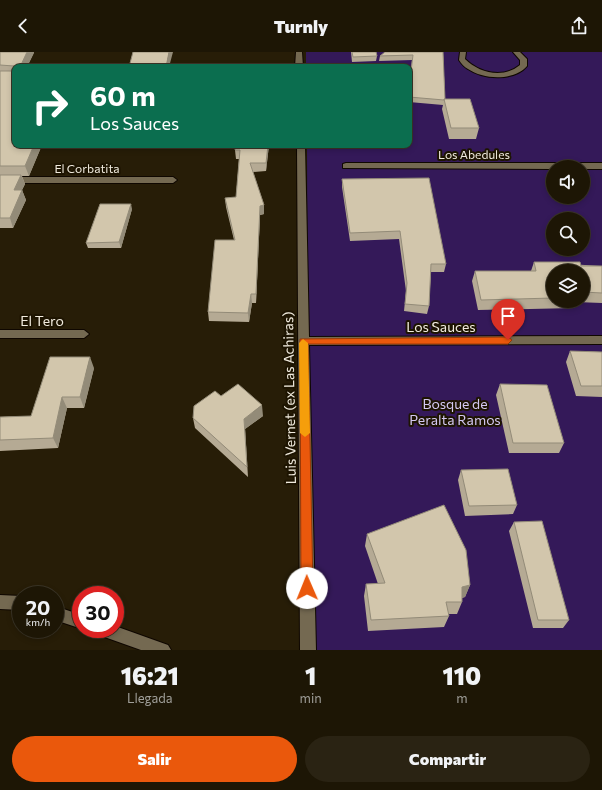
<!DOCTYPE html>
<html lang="es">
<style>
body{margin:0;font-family:Commissioner,sans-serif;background:#2a2313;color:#f1f3f6;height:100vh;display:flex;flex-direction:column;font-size:15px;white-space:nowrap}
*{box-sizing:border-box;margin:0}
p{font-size:13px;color:#a09f9a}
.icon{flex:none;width:22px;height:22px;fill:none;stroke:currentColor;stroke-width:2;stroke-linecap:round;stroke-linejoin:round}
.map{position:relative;height:598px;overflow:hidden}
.drawer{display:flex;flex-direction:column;background:#1d1605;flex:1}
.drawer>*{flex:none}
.hud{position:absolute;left:12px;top:12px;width:400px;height:84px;border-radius:8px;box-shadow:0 2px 6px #0003,0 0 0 1px #3b3527;background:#0b6e4f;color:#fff;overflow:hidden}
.tools{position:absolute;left:546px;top:108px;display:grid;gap:8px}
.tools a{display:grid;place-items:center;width:44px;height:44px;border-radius:50%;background:#1d1605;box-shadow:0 2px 6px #0003,0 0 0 1px #3b3527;font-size:20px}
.speed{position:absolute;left:12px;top:534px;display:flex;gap:8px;font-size:20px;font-weight:700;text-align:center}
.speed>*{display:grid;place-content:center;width:52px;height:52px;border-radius:50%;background:#1d1605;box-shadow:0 2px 6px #0003,0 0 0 1px #3b3527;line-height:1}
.speed small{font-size:10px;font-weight:400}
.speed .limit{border:6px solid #d22;background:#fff;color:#111}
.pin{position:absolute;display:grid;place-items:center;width:34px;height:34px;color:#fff;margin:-41px -17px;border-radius:50% 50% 50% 0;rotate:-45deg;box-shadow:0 0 4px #0007}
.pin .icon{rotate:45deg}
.me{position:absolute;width:44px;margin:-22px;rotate:359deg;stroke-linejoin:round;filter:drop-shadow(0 0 3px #0008)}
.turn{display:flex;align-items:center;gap:14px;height:84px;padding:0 12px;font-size:18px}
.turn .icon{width:52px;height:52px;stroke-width:2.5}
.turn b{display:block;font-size:28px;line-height:34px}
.eta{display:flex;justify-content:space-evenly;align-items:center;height:68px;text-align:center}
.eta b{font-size:24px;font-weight:800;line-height:28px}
.action{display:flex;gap:8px;margin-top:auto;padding:8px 12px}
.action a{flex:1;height:46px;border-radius:24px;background:#ea580c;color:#fff;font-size:16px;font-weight:800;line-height:46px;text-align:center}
.action a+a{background:#2a2313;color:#f1f3f6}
header{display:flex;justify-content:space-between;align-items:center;height:52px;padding:0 12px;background:#1d1605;font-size:18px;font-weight:800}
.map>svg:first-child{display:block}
.green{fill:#341959;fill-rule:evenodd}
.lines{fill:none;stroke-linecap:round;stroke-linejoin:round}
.minor-casing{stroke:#0f0700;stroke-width:2}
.minor{fill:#746951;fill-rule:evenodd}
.wall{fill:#b5aa94;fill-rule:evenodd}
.shaded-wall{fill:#938b78}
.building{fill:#d2c6ac;stroke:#938b78}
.route{fill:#ea580c;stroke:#983908}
.slow{fill:#f59e0b}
.labels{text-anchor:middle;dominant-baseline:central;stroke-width:4;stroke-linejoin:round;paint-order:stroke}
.far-street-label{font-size:12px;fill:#f1ebde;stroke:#1d1401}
.street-label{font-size:14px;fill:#f1ebde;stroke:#1d1401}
.park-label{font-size:14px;fill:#d4c8f2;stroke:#1d1401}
</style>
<header><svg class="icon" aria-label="back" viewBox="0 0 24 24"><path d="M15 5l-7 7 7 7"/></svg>Turnly<svg class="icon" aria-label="share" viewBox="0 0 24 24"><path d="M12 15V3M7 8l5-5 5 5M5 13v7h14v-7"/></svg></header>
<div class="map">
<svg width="602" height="598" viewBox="0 0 602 598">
<rect width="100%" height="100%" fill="#271d07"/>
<!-- green -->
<path class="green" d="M 306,0 L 602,0 L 602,598 L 309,598 L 307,93 L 409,93 L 409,15 L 306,15 ZM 553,115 L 583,115 L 583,145 L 553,145 ZM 553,167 L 583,167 L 583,197 L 553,197 ZM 553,219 L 583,219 L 583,249 L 553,249 Z"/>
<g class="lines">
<defs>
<path id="minor" d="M 296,0 L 302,0 L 303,15 L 295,15 Z
M 460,0 L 466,0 L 465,7 C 479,21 503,27 520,13 L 520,8 L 513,0 L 520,0 L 527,7 L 527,14 C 514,29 484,28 468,17 C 464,15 461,11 459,8 Z
M 297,93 L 305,93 L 309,285 L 602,284 L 602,292 L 309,293 L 316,598 L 300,598 Z
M 346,111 L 602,111 L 602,117 L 583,117 L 583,115 L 553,115 L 553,117 L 343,116 L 343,112 Z
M 0,125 L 173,125 L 177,128 L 173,131 L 0,131 Z
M 0,278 L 84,278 L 89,282 L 84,286 L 0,286 Z
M 0,543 L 21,544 L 21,558 L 0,557 Z
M 55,554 L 81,563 L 82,577 L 55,568 Z
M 115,574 L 168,593 L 171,598 L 141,598 L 96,582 L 94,577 L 115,577 Z"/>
</defs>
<!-- minor casing -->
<use href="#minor" class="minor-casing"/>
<!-- minor -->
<use href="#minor" class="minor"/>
</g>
<!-- wall -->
<path class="wall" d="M 0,0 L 34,0 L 27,15 L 15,15 L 42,93 L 29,124 L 22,124 L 25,132 L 22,138 L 26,148 L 13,176 L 0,176 Z
M 351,0 L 376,0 L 377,4 L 376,9 L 352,10 Z
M 443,0 L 445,47 L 479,76 L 476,87 L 449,87 L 442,57 L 443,53 L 409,50 L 409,35 L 412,8 L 379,9 L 380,4 Z
M 269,93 L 266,119 L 253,120 L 264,153 L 264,162 L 260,163 L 256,251 L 252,251 L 249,270 L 209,269 L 208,260 L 234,188 L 226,155 L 225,146 L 236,145 L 239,107 L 236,107 L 235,98 Z
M 342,127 L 446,212 L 444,220 L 431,220 L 429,254 L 427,262 L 404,259 L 406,239 L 399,187 L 350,189 L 342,135 Z
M 132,157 L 121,196 L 88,196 L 86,191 Z
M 534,210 L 602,214 L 602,251 L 576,250 L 574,256 L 478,258 L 472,229 L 475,219 L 531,219 ZM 553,219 L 583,219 L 583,249 L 553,249 Z
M 570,299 L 602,300 L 602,345 L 576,344 L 566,310 Z
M 94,316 L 84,356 L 67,356 L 58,396 L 0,399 L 0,365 L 31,364 Z
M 500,332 L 564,391 L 559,401 L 509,401 L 496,343 Z
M 221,344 L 263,364 L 245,377 L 248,425 L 195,376 L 193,366 Z
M 461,418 L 517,453 L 513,462 L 465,464 L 458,428 Z
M 514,470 L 569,568 L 563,576 L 533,576 L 509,479 Z
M 367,482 L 470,533 L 465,545 L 462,546 L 462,550 L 457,562 L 448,562 L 449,564 L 444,575 L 368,579 L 364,544 L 366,532 L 378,532 L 365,494 Z"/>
<!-- shaded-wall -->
<path class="shaded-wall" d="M 27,0 L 34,0 L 34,1 L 27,15 L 20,15 Z
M 169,0 L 173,0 L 169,15 L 166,15 Z
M 34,93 L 42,93 L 29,124 L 25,114 Z
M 268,93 L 269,93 L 266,119 L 266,111 Z
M 21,123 L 25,132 L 22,138 L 26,148 L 13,176 L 10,166 L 14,138 Z
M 131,152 L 132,157 L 121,196 L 119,190 Z
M 264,153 L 264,162 L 260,163 L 256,251 L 256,242 L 260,154 Z
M 251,242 L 252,251 L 249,270 L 248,261 Z
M 90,305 L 94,316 L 84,356 L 80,345 Z
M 62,345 L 67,356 L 58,396 L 53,386 Z
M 262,353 L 263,364 L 245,377 L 248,425 L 244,367 Z
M 470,533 L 465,545 L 456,547 L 462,535 Z"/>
<!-- building -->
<path class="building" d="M 0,0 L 27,0 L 20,15 L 15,15 L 15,24 L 13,29 L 15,29 L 15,93 L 34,93 L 25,114 L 0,114 L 0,19 L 12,19 L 14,14 L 0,13 Z
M 133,0 L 169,0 L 166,15 L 129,15 Z
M 352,0 L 376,0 L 377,4 L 353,5 Z
M 385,0 L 443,0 L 445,47 L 444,47 L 444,48 L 409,45 L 409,35 L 413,3 L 380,4 Z
M 444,47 L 470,47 L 479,76 L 451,76 Z
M 236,93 L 268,93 L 266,111 L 250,111 L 264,153 L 260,154 L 256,242 L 251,242 L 248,261 L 208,260 L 215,188 L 235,188 L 225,146 L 236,145 L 240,98 L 235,98 Z
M 0,123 L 21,123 L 14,138 L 22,138 L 10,166 L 0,166 Z
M 429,126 L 446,212 L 431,212 L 429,254 L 405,252 L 407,231 L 400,179 L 350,181 L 342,127 Z
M 100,152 L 131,152 L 119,190 L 86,191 Z
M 534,210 L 580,210 L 581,214 L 602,214 L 602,241 L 583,240 L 583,219 L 553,219 L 553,246 L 481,248 L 475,219 L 536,219 Z
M 570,299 L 602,300 L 602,334 L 581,334 Z
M 50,305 L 90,305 L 80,345 L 62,345 L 53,386 L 0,388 L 0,365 L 31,364 Z
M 238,332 L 262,353 L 244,367 L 247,415 L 193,366 L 194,354 L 215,339 L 221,344 Z
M 500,332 L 547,333 L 564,391 L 513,391 Z
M 508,417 L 517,453 L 469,454 L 461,418 Z
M 444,453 L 466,498 L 470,533 L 462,535 L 462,550 L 446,550 L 449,564 L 371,568 L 366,532 L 385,531 L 367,482 Z
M 542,469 L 569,568 L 538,568 L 514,470 Z"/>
<!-- route -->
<path class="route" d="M 508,285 L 512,288 L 508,292 L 308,292 L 313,536 L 311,540 L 307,542 L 303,540 L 301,536 L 300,287 Z"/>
<!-- slow -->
<path class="slow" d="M 303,287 L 308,291 L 310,381 L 305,385 L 300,381 L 299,291 Z"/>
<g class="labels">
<!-- far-street labels -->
<g class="far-street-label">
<text x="474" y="102">Los Abedules</text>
<text x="87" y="116">El Corbatita</text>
</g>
<!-- street labels -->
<g class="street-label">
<text x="42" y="268">El Tero</text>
<text x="441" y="274">Los Sauces</text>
<text transform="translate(289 346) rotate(-91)">Luis Vernet (ex Las Achiras)</text>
</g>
<!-- park labels -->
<g class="park-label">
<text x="455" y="351">Bosque de<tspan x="455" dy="16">Peralta Ramos</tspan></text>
</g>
</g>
</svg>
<div class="tools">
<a><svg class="icon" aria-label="sound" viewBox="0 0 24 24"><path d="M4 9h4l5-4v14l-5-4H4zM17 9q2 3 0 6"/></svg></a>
<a><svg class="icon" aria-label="search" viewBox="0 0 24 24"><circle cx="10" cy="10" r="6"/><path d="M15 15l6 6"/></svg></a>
<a><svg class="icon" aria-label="layers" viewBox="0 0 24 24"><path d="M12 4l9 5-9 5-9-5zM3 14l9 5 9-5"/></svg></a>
</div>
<div class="speed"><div>20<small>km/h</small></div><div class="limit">30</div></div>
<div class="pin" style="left:508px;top:288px;background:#d93025"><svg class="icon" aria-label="arrive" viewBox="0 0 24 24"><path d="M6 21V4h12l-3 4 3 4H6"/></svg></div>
<svg class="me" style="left:307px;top:536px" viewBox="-20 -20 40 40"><circle r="19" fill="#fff"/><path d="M0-13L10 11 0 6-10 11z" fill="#ea580c"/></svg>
<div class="hud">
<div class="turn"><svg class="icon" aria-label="right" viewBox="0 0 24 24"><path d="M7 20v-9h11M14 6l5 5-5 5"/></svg><div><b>60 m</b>Los Sauces</div></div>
</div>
</div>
<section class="drawer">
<div class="eta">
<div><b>16:21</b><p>Llegada</p></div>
<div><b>1</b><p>min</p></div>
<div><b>110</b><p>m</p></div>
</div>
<div class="action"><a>Salir</a><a>Compartir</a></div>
</section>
